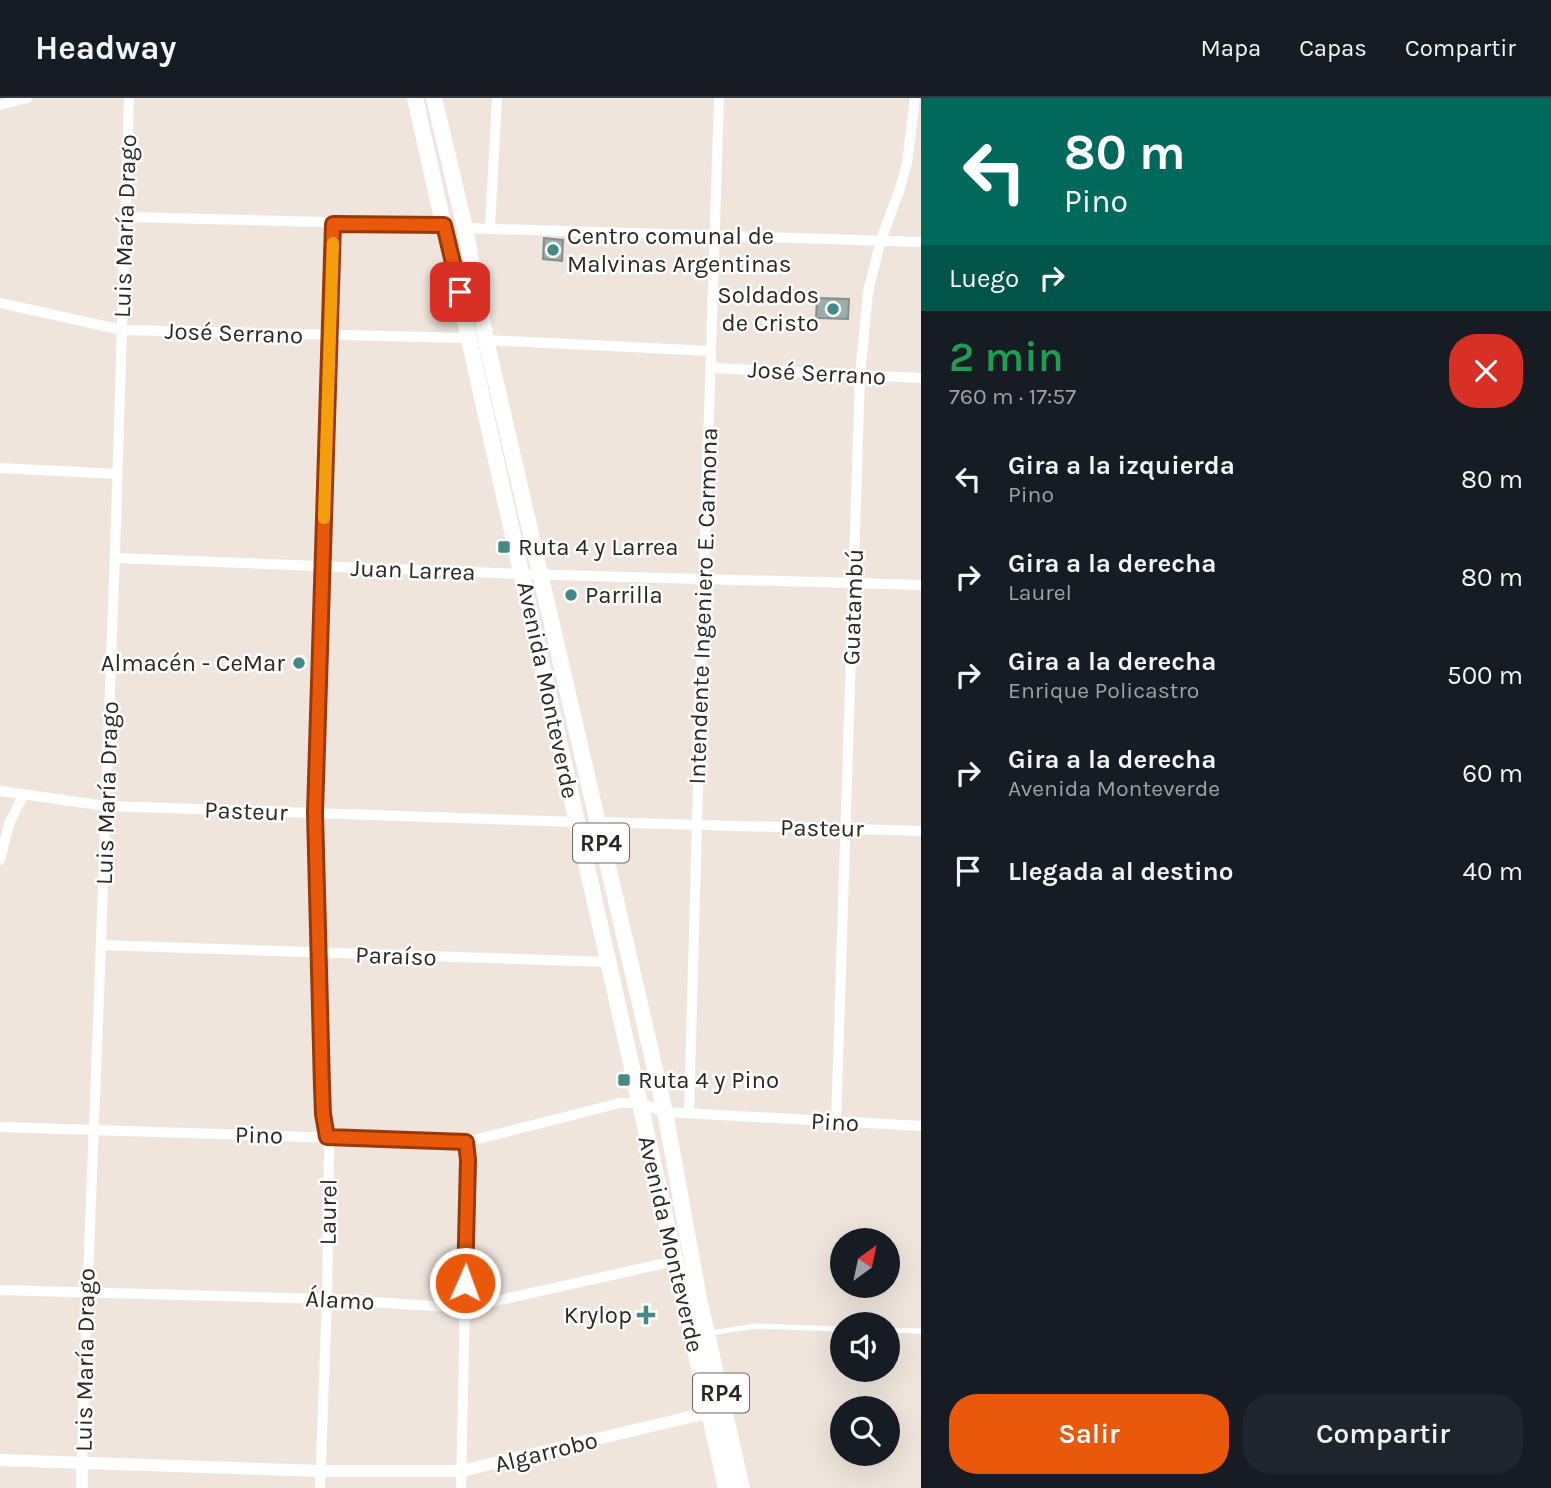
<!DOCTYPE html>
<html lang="es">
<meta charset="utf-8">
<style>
body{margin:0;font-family:Karla,sans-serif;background:#20242c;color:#f1f3f6;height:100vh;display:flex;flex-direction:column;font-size:26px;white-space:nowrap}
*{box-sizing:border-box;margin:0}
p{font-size:23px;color:#9ea1a6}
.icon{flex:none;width:38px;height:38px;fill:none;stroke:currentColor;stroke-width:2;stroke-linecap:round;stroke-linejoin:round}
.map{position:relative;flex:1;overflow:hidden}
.drawer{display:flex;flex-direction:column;background:#171b24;width:630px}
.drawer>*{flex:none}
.banner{background:#00695c;color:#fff;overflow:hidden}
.needle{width:46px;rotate:33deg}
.controls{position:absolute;left:830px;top:1130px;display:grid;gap:14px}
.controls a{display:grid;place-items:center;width:70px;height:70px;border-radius:50%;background:#171b24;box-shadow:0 7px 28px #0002;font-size:35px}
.pin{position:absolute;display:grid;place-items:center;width:60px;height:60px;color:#fff;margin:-30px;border-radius:14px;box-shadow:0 4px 10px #0006}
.me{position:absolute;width:77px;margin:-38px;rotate:2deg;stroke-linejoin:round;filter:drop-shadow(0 0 5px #0008)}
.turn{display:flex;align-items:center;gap:24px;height:147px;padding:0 28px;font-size:32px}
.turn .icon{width:91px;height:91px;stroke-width:2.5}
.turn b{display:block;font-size:49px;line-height:60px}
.then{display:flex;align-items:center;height:66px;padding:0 28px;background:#0003;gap:14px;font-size:26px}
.round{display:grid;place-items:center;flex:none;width:74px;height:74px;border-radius:28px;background:#20242c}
.overview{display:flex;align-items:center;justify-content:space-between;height:119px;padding:0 28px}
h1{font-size:42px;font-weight:600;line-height:52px;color:#1e9e55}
.primary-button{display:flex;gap:14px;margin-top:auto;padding:14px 28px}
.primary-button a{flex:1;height:80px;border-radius:28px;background:#ea580c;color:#fff;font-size:28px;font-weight:600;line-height:80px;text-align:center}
.primary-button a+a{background:#20242c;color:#f1f3f6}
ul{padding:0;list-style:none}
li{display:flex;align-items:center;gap:21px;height:98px;padding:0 28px}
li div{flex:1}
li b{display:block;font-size:26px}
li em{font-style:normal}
header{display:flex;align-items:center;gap:42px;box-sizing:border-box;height:98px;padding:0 35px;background:#171b24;border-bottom:2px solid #363941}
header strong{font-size:33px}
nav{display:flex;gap:38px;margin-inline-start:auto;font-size:24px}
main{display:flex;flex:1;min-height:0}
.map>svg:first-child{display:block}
.building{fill:#9eacab;stroke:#828f8e;stroke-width:2}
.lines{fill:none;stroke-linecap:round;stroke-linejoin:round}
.service{stroke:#fff;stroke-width:5}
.minor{stroke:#fff;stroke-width:10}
.tertiary{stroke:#fff;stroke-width:12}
.primary{stroke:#fff;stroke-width:16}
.route-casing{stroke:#983908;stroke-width:18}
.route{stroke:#ea580c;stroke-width:12}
.slow{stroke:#f59e0b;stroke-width:12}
.poi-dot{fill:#438a85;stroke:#fff;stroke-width:2.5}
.labels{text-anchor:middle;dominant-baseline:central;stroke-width:5;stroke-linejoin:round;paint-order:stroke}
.shield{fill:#fff;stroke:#6b6866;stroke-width:2}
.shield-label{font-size:23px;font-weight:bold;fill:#2b2724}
.street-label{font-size:24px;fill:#2b2724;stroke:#fff}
.poi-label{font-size:24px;fill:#2b2724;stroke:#fff;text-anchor:start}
</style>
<header>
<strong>Headway</strong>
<nav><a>Mapa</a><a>Capas</a><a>Compartir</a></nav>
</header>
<main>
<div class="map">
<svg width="921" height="1390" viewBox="0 0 921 1390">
<rect width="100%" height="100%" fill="#efe5dd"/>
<!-- building -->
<path class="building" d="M 544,140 L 563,142 L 562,163 L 543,161 Z
M 817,200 L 849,201 L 848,221 L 816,220 Z"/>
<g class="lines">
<!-- service -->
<path class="service" d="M 887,1232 L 921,1233
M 710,1235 L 756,1228 L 842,1231"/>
<!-- minor -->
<path class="minor" d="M 0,7 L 27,0
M 126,119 L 444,127
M 465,130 L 921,144
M 490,130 L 497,0
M 0,205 L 122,232 L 470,240
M 486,242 L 711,253
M 712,270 L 921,280
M 0,370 L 117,376
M 115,460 L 522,476 L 921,487
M 0,693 L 106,708 L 577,724
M 596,724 L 921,733
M 0,762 L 9,726 L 24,696
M 101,847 L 607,864
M 689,1015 C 696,677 709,338 719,0
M 836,1025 L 860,277 L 868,194 L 881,142 L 900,90 L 907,65 L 915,0
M 0,1029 L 466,1044 L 620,1005 L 639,1005 L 665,1014 L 921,1028
M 0,1192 L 327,1201 L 464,1210 L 675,1163
M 82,1366 C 86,1210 93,1055 99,899 C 110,599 121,300 129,0
M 320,1390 L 327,1201 L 329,1052 L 323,1016 L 315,715 L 333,126
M 461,1390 L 468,1062 L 466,1044"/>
<!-- tertiary -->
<path class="tertiary" d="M 0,1362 L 321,1373 L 461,1373 L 711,1314
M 82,1390 L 82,1366"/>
<!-- primary -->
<path class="primary" d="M 415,0 L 726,1390
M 434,0 L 465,130 L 486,242 L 665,1014 L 699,1201 L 742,1390"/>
</g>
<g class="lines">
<defs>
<path id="route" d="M 460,194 L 444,127 L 333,126 L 315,715 L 322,989 L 323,1016 L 327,1039 L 466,1044 L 468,1062 L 465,1185"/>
</defs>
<!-- route casing -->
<use href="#route" class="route-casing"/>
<!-- route -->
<use href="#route" class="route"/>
<!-- slow -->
<path class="slow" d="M 324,420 L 333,145"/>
</g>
<!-- markers -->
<g class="poi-dot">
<circle cx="553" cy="152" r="7"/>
<circle cx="833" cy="211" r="7"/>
<rect x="497" y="442" width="14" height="14" rx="3.5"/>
<circle cx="571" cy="497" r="7"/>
<circle cx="299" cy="565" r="7"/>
<rect x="617" y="975" width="14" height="14" rx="3.5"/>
<path d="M642.5 1206.5h7v7h7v7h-7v7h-7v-7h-7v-7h7z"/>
</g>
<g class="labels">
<!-- shield labels -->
<g class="shield">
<rect x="573" y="725.5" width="56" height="39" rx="5"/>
<rect x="693" y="1275.5" width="56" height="39" rx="5"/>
</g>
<g class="shield-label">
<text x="601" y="745">RP4</text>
<text x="721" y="1295">RP4</text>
</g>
<!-- street labels -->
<g class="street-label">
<text transform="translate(125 128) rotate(-88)">Luis María Drago</text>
<text transform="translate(234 235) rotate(2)">José Serrano</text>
<text transform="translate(817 275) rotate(3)">José Serrano</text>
<text transform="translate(413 472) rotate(2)">Juan Larrea</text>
<text transform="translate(703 508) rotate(-88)">Intendente Ingeniero E. Carmona</text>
<text transform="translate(853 509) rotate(-88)">Guatambú</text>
<text transform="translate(548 592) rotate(78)">Avenida Monteverde</text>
<text transform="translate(107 695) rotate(-88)">Luis María Drago</text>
<text transform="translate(246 713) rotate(2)">Pasteur</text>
<text transform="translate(822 730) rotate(1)">Pasteur</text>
<text transform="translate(396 858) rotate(2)">Paraíso</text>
<text transform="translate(835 1024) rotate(3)">Pino</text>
<text transform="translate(259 1037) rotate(1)">Pino</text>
<text transform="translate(328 1114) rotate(-89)">Laurel</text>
<text transform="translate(671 1146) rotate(77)">Avenida Monteverde</text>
<text transform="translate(340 1202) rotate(3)">Álamo</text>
<text transform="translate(85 1262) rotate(-89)">Luis María Drago</text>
<text transform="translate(546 1354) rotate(-14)">Algarrobo</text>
</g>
<!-- poi labels -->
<g class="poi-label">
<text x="567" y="138">Centro comunal de<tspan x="567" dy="28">Malvinas Argentinas</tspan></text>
<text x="819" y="197" text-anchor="end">Soldados<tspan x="819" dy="28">de Cristo</tspan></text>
<text x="518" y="449">Ruta 4 y Larrea</text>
<text x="585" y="497">Parrilla</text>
<text x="285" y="565" text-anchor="end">Almacén - CeMar</text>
<text x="638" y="982">Ruta 4 y Pino</text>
<text x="632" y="1217" text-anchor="end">Krylop</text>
</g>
</g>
</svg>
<div class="controls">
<a><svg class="needle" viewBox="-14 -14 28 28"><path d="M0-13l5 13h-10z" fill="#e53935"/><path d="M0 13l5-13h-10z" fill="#9ea1a6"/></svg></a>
<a><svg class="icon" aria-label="sound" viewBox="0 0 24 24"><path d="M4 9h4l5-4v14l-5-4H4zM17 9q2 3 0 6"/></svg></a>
<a><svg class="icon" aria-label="search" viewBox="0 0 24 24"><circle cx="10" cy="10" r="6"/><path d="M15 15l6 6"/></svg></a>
</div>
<div class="pin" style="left:460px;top:194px;background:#d93025"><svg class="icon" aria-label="arrive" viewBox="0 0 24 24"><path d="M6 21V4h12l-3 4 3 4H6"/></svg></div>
<svg class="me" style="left:465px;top:1185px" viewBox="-20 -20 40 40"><circle r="17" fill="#ea580c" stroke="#fff" stroke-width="3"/><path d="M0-11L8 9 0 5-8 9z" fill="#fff"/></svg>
</div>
<section class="drawer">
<div class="banner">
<div class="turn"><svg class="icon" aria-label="left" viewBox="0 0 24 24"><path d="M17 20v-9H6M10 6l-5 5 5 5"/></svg><div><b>80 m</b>Pino</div></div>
<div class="then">Luego<svg class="icon" aria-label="right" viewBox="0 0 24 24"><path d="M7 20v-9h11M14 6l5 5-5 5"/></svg></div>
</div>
<div class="overview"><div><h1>2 min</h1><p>760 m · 17:57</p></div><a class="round" style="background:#d93025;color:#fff"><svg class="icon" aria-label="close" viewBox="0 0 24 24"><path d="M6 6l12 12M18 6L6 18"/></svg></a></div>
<ul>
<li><svg class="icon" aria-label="left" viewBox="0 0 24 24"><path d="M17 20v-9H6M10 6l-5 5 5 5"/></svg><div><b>Gira a la izquierda</b><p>Pino</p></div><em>80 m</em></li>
<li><svg class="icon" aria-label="right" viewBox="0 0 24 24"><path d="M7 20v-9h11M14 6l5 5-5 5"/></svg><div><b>Gira a la derecha</b><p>Laurel</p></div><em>80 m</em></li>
<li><svg class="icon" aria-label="right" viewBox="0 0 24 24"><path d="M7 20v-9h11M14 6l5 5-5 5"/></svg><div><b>Gira a la derecha</b><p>Enrique Policastro</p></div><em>500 m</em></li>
<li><svg class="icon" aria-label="right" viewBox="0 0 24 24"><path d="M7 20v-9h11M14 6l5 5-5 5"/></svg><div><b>Gira a la derecha</b><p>Avenida Monteverde</p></div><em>60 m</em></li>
<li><svg class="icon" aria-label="arrive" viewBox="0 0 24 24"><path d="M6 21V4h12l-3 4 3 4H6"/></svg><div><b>Llegada al destino</b></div><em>40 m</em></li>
</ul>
<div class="primary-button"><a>Salir</a><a>Compartir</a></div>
</section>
</main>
